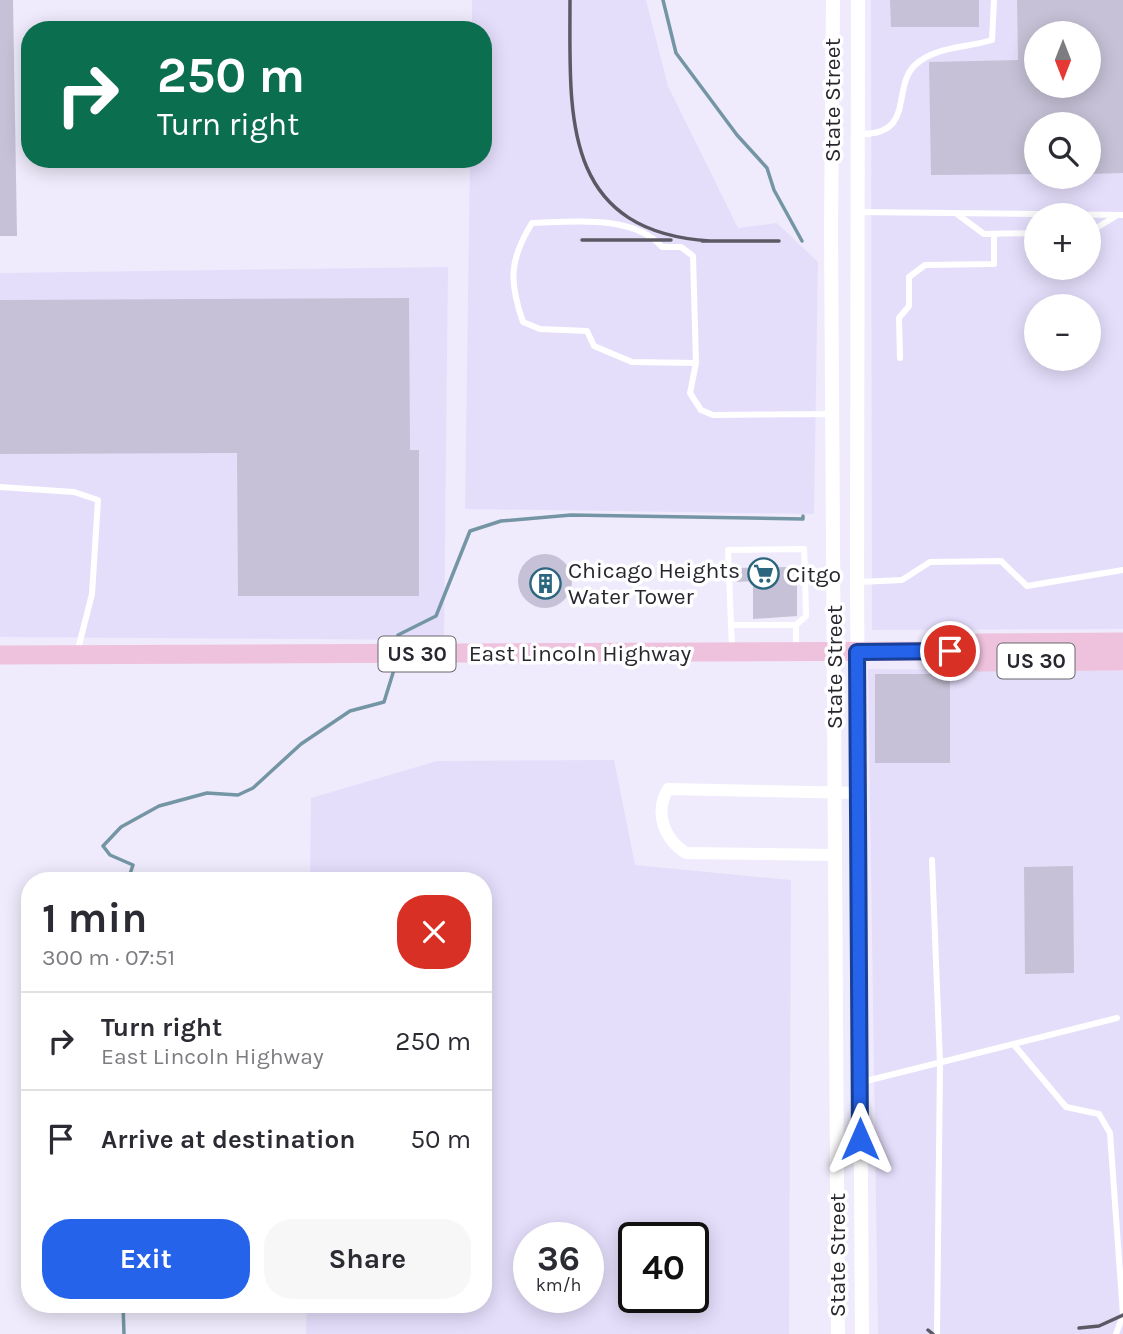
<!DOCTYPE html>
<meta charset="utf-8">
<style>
body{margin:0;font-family:Karla,sans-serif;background:#f7f7f7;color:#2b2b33;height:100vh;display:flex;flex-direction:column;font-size:26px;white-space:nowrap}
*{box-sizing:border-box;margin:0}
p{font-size:23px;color:#7c7c81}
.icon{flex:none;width:38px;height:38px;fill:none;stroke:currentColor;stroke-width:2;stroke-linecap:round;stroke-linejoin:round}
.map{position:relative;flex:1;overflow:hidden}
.details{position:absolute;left:21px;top:872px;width:471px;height:441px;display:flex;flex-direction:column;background:#fff;border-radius:28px;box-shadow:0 4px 18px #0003}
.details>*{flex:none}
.banner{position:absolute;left:21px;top:21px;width:471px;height:147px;border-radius:28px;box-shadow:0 4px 18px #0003;background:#0b6e4f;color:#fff;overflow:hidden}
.needle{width:46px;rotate:180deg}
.controls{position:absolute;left:1024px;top:21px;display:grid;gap:14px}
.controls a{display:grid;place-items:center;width:77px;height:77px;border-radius:50%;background:#fff;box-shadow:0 4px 18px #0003;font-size:35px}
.speed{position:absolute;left:513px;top:1222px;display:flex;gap:14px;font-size:35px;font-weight:700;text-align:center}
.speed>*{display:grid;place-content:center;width:91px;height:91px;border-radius:50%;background:#fff;box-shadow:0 4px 18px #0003;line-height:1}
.speed small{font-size:18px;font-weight:400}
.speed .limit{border:4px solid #111;border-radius:10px;background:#fff;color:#111}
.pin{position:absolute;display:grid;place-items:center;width:60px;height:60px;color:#fff;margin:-30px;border:4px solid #fff;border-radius:50%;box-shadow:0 2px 7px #0007}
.me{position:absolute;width:77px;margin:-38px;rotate:0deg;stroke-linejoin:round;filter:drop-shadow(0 0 5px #0008)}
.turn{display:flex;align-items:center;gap:24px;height:147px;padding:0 21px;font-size:32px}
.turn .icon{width:91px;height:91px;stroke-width:2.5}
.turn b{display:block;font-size:49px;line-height:60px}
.round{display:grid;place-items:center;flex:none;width:74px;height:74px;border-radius:28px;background:#f7f7f7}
.headline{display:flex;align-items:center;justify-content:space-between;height:119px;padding:0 21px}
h1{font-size:42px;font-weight:700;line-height:52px}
.primary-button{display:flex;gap:14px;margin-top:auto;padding:14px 21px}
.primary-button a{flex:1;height:80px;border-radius:28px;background:#2563eb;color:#fff;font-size:28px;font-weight:700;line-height:80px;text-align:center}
.primary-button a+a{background:#f7f7f7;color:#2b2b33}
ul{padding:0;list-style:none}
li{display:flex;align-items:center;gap:21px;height:98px;padding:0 21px;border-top:2px solid #e1e1e2}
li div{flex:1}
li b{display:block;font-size:26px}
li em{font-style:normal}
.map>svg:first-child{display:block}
.built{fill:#e5defb;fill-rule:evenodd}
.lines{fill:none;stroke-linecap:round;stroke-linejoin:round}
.stream{stroke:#7495a4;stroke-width:3.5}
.building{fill:#c6c1d6;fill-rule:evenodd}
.service{stroke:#fff;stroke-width:6}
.minor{stroke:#fff;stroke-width:12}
.tertiary{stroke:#fff;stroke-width:14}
.primary{stroke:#eec2dc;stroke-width:19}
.rail{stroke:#5b5963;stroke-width:3.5}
.route-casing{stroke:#184099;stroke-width:18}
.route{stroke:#2563eb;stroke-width:12}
.labels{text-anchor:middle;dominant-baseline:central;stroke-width:7;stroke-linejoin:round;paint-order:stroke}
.shield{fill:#fff;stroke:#68676d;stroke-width:2}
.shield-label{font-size:21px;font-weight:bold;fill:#28262e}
.street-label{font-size:23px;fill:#28262e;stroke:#fff}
.poi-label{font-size:23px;fill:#28262e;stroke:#fff;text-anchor:start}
</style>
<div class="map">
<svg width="1123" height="1334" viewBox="0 0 1123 1334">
<rect width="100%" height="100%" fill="#efebfc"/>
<!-- built -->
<path class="built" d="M 472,0 L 646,0 L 668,86 L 738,228 L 777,223 L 818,262 L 814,514 L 465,509 L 470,159 L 483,159 L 483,30 L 472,30 Z
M 871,0 L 1123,0 L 1123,629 L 872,630 ZM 1036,33 L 1088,33 L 1088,86 L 1036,86 ZM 1036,124 L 1088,124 L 1088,177 L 1036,177 ZM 1036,215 L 1088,215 L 1088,268 L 1036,268 ZM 1036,306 L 1088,306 L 1088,359 L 1036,359 Z
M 448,267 L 444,640 L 0,637 L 0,273 Z
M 868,669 L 1123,671 L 1123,1334 L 878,1334 Z
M 614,760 L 635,865 L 791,880 L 789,1334 L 306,1334 L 307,1304 L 483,1304 L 483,880 L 310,880 L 311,798 L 437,761 ZM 528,1237 L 588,1237 L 588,1297 L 528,1297 ZM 634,1237 L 693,1237 L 693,1297 L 634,1297 Z"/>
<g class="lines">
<!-- stream -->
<path class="stream" d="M 663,0 L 676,53 L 737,135 L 767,168 L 774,190 L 802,241
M 398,635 L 436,616 L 470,531 L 501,521 L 571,515 L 803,519 L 803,516
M 128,880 L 133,865 L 110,855 L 103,846 L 121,827 L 159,806 L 207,793 L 238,795 L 253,788 L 301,744 L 350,711 L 384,702 L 393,673
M 123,1304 L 124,1334"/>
</g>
<!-- building -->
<path class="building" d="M 0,0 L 13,0 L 17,236 L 0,236 Z
M 890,0 L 979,0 L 979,27 L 891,27 Z
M 1017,0 L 1123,0 L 1123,173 L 1088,174 L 1088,124 L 1036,124 L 1036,174 L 931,175 L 929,62 L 1018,60 ZM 1036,33 L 1088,33 L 1088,86 L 1036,86 Z
M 409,298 L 410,450 L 419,450 L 419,596 L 238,596 L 237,453 L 0,454 L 0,300 Z
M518 581a27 27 0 1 1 54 0a27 27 0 1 1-54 0Z
M 790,567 L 790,585 L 797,585 L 797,616 L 753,619 L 753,581 L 737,582 L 737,568 Z
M 875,674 L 950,674 L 950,763 L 875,763 Z
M 1073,866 L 1074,973 L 1025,974 L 1024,867 Z"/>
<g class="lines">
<!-- service -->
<path class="service" d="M 860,134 C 916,135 891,88 915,65 C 935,46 967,48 992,40 L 994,0
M 859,212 L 1123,215
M 957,214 L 984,234 L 1036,233
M 1088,233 L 1116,216
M 900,358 L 899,318 L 909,306 L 909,277 L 925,265 L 994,264 L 994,234
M 696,363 L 632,362 L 594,346 L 587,331 L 540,329 L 523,322 C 509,282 509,260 532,223 C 572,222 633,214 662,247 L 681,247 L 693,256 L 696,363 L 690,393 L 701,410 L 713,415 L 831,414
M 0,487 L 74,492 L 98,500 L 92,594 L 77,653
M 859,582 L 902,580 L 930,562 L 1001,561 L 1027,586 L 1123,570
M 731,625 L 796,625 L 806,616 L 805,572
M 796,625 L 796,648
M 732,648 L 728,550 L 804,549 L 805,572 L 832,571
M 932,860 L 940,1063 L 937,1334
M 1015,1046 L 1066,1107 L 1099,1114 L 1110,1133 L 1123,1315 L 1116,1334
M 862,1082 L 1117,1018"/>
<!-- minor -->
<path class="minor" d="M 835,855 L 686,853 C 664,839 654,813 668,789 L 858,793"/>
<!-- tertiary -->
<path class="tertiary" d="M 833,0 L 831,230 L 838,1334
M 858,0 L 857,582 L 862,1334"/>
<!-- primary -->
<path class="primary" d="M 950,651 L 980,662 L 1123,661
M 0,655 L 950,651 L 978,643 L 1123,642"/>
<!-- rail -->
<path class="rail" d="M 570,0 C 570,114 560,231 710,241
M 582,240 L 671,240
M 702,241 L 779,241
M 1079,1328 L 1099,1326 L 1123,1315
M 928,1330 L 933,1334"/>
</g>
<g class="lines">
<defs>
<path id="route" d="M 860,1139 L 857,652 L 950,651"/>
</defs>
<!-- route casing -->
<use href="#route" class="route-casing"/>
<!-- route -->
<use href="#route" class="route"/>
</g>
<!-- icons -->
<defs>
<symbol id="supermarket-ring" viewBox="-11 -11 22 22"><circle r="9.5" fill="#fff" stroke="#2b667e" stroke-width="1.5"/><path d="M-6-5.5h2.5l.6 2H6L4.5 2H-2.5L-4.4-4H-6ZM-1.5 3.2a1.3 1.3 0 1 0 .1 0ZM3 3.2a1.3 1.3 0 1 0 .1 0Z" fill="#2b667e"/></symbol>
<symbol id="building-ring" viewBox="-11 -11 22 22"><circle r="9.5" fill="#fff" stroke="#2b667e" stroke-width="1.5"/><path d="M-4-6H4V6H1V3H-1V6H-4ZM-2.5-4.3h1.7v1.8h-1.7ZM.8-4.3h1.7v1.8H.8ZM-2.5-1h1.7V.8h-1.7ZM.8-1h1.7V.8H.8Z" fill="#2b667e"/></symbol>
</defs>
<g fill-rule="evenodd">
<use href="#supermarket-ring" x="746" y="556" width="35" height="35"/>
<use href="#building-ring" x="528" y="566" width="35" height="35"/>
</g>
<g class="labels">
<!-- shield labels -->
<g class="shield">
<rect x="378.5" y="636.5" width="77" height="35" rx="5"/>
<rect x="997.5" y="643.5" width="77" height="35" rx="5"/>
</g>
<g class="shield-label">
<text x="417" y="654">US 30</text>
<text x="1036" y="661">US 30</text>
</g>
<!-- street labels -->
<g class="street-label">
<text transform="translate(832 100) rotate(-90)">State Street</text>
<text x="580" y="653">East Lincoln Highway</text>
<text transform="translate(834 667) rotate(-90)">State Street</text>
<text transform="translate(837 1255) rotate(-90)">State Street</text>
</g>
<!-- poi labels -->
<g class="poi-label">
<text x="568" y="570">Chicago Heights<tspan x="568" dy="26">Water Tower</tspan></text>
<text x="786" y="574">Citgo</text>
</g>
</g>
</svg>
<div class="controls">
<a><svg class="needle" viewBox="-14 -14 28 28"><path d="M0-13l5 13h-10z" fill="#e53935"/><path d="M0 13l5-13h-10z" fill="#7c7c81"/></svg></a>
<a><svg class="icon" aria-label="search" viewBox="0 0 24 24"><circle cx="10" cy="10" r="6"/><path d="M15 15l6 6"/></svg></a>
<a>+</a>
<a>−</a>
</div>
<div class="speed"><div>36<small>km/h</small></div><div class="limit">40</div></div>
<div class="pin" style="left:950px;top:651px;background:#d93025"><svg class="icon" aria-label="arrive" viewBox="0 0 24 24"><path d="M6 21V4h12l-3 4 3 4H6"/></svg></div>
<svg class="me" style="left:860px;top:1139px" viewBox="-20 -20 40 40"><path d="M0-17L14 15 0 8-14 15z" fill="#2563eb" stroke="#fff" stroke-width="4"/></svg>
<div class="banner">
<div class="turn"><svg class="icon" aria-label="right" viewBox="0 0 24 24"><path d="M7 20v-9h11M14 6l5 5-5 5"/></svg><div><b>250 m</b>Turn right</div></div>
</div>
<section class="details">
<div class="headline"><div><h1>1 min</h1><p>300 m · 07:51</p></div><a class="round" style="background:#d93025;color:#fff"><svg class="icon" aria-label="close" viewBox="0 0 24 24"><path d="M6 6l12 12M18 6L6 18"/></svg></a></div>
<ul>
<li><svg class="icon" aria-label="right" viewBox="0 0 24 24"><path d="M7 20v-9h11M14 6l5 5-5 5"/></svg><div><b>Turn right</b><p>East Lincoln Highway</p></div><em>250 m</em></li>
<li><svg class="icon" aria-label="arrive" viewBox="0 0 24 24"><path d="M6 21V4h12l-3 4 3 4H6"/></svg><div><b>Arrive at destination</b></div><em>50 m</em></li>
</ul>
<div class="primary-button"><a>Exit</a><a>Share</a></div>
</section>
</div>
